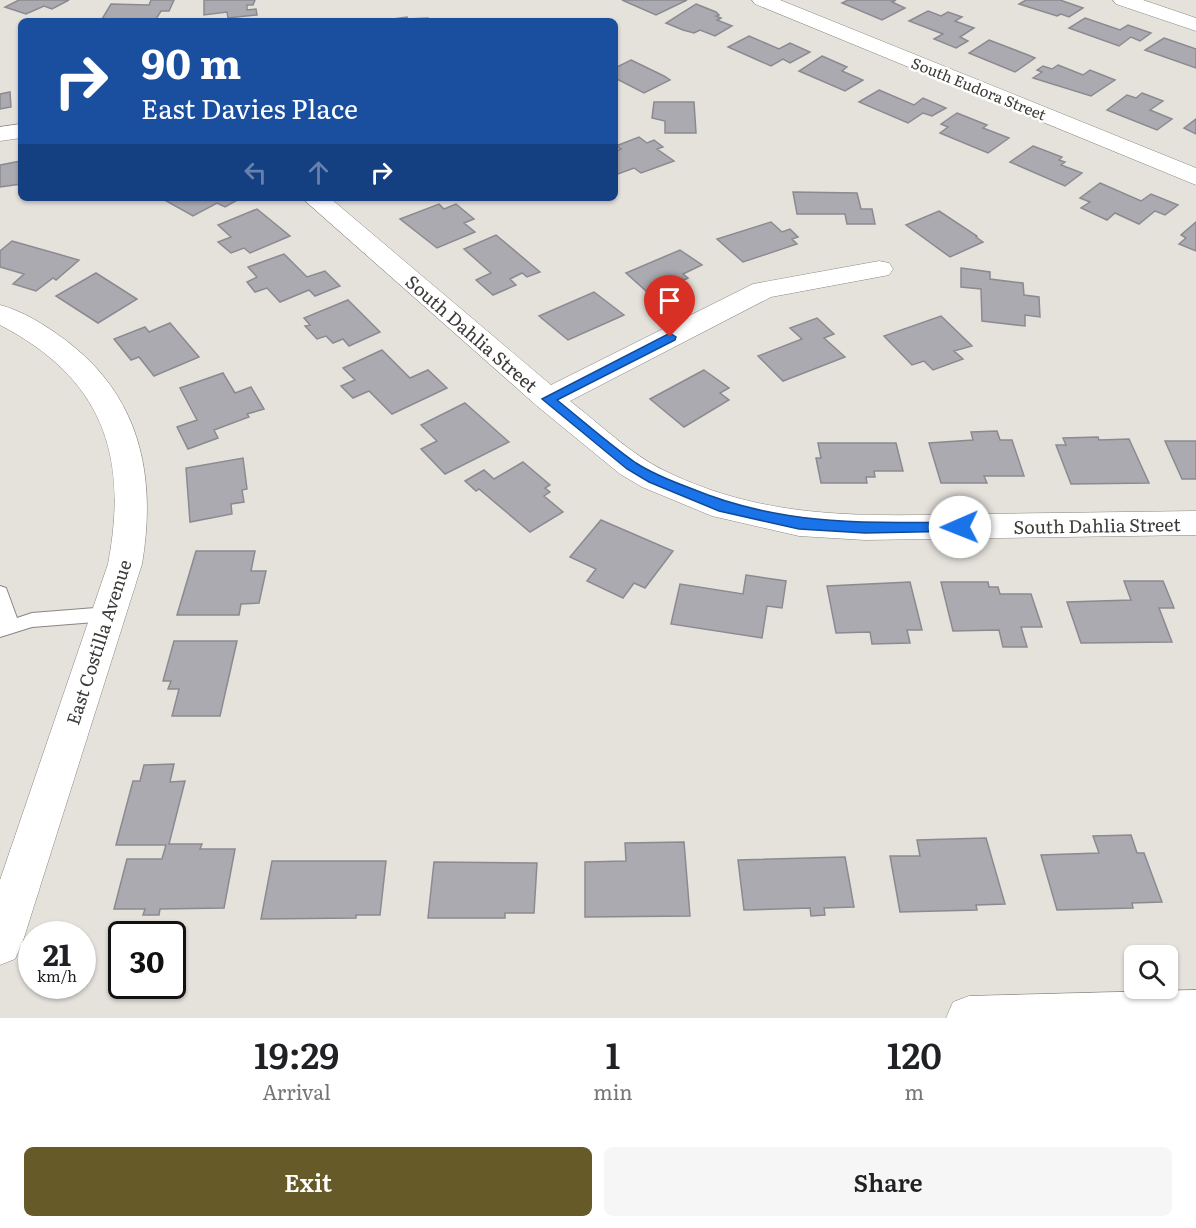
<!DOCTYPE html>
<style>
body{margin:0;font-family:Literata,serif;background:#f6f6f6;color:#202124;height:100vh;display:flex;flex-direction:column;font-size:22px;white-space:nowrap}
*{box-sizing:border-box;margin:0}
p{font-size:20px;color:#757577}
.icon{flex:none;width:33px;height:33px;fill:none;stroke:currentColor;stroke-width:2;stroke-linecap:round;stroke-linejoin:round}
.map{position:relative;height:1018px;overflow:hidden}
.panel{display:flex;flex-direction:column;background:#fff;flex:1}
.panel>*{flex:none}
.hud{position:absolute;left:18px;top:18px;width:600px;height:183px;border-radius:9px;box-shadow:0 2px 4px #0004;background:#1a4fa0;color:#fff;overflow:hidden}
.fabs{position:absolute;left:1124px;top:945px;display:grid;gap:12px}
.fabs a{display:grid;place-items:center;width:54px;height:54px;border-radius:9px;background:#fff;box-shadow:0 2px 4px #0004;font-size:30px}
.speed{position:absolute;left:18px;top:921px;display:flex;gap:12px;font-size:30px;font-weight:700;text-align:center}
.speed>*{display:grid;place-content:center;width:78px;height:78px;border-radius:50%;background:#fff;box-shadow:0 2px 4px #0004;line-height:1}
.speed small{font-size:15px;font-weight:400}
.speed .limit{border:3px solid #111;border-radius:9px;background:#fff;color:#111}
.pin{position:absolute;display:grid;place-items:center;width:51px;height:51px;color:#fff;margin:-62px -26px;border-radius:50% 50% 50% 0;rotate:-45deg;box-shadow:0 0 6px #0007}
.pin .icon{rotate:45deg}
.me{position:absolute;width:66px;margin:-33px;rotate:269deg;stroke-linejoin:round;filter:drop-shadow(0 0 4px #0008)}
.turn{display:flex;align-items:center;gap:21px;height:126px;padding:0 24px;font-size:27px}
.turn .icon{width:78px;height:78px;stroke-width:2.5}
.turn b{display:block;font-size:42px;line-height:51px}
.lanes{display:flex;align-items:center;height:57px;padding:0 24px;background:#0003;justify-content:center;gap:30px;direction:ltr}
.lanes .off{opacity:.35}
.eta{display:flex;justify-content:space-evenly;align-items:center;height:102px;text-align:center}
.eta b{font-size:36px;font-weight:600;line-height:42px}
.action{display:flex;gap:12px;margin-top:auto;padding:12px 24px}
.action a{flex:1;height:69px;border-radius:9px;background:#665b28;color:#fff;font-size:24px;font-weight:600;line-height:69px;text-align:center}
.action a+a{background:#f6f6f6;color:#202124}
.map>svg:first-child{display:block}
.building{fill:#aaaab0;stroke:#8b8a90;stroke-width:1.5}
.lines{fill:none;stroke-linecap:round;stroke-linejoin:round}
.service-casing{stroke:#8a8681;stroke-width:2}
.minor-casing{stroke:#8a8681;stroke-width:1}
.service{fill:#fff;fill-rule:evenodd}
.minor{fill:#fff;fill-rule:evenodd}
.route{fill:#1a73e8;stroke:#114b97;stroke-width:1.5}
.labels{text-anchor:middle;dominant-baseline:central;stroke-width:5;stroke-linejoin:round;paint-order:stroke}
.far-street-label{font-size:15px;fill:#3c3b38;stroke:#fff}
.street-label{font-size:18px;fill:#3c3b38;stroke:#fff}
</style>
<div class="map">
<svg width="1196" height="1018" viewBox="0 0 1196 1018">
<rect width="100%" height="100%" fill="#e5e2dc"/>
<!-- building -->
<path class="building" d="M 19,0 L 18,0 L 69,0 L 52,9 L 44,6 L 26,14 L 5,7 Z
M 151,0 L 174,0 L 169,11 L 161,11 L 156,19 L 117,21 L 119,19 L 102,19 L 111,4 L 149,5 Z
M 204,0 L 255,0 L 253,5 L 247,5 L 247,10 L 256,9 L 257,15 L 228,18 L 227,12 L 204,15 Z
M 622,0 L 687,0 L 656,15 Z
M 848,0 L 896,0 L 892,2 L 905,8 L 882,20 L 842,3 Z
M 1026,0 L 1060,0 L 1083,8 L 1069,17 L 1061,14 L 1057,16 L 1019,4 Z
M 696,4 L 716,12 L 719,15 L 716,16 L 721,18 L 717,20 L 732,26 L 715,36 L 700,30 L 694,33 L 683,30 L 666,23 Z
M 928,11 L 941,16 L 948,12 L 962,17 L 955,21 L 974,28 L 960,37 L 968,41 L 956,48 L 934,39 L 943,34 L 909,21 Z
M 407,17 L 407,19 L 428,18 L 429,21 L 378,21 Z
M 1085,18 L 1120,30 L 1128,25 L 1151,33 L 1140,41 L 1131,37 L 1119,46 L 1069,28 Z
M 749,36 L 779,49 L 790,43 L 810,52 L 790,63 L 783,59 L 771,66 L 728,47 Z
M 1164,38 L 1196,49 L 1196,68 L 1145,50 Z
M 989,40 L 1028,55 L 1035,58 L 1015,72 L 969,53 Z
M 822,56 L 847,67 L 842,71 L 863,80 L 845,91 L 799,71 Z
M 631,60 L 664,76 L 670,80 L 644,93 L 615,78 L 615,68 Z
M 1058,65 L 1083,75 L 1090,70 L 1115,80 L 1091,96 L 1033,78 L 1042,72 L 1037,70 L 1043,66 L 1052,69 Z
M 879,90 L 914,105 L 923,98 L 946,108 L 932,116 L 923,113 L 908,123 L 859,102 Z
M 10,92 L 11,107 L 0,109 L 0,94 Z
M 1142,93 L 1163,101 L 1150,110 L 1172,119 L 1157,130 L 1107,110 L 1127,95 L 1136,98 Z
M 654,102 L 694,102 L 696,133 L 665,133 L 665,121 L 652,118 Z
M 957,113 L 987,125 L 983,128 L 1009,138 L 988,153 L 940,133 L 948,127 L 941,124 Z
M 1196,119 L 1196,134 L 1184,128 Z
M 639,137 L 647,143 L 654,140 L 663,147 L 657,149 L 674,161 L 641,173 L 634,168 L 618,174 L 615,172 L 615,152 L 621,149 L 616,146 Z
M 1033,146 L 1062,157 L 1059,160 L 1065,162 L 1061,165 L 1082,173 L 1065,186 L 1010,162 Z
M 21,161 L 21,184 L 0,187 L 0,165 Z
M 1100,183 L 1141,201 L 1151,194 L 1178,205 L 1165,215 L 1155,211 L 1139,224 L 1115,213 L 1107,220 L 1081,208 L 1090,202 L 1080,198 Z
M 793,192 L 857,193 L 861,209 L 872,209 L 875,224 L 847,224 L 845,214 L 797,214 Z
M 161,198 L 241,198 L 225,207 L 217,203 L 193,216 Z
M 439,204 L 444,209 L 456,204 L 474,219 L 464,223 L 475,232 L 437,248 L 400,219 Z
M 257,209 L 290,236 L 250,253 L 244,248 L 231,253 L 218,242 L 231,237 L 218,225 Z
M 939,211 L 977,236 L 976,237 L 983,242 L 950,257 L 906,225 Z
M 771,222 L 782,232 L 790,229 L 798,237 L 792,239 L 797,244 L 743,262 L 717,239 Z
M 1196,222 L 1196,251 L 1179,244 L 1186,238 L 1181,235 Z
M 496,235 L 540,272 L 527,277 L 522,273 L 510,279 L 516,285 L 493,295 L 476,280 L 491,273 L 464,249 Z
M 12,241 L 79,260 L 56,280 L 53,278 L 36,291 L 13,284 L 24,274 L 0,267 L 0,251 Z
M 680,250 L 702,265 L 683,274 L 688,278 L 682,281 L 686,284 L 655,299 L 626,273 Z
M 284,254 L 307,277 L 325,271 L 340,286 L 315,296 L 309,290 L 280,302 L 267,288 L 255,292 L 247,282 L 257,277 L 248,267 Z
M 961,268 L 990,272 L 990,279 L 1023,283 L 1024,295 L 1039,297 L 1040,317 L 1025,315 L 1025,326 L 982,321 L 981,289 L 961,287 Z
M 96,273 L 137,299 L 98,323 L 56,296 Z
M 594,292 L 624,315 L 568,340 L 539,316 Z
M 348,300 L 380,332 L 349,346 L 343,339 L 333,343 L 326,336 L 317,339 L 305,326 L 310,325 L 304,318 Z
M 941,316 L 972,346 L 954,351 L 963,359 L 933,370 L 924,361 L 912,365 L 884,336 Z
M 817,318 L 834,334 L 824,338 L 845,357 L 783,381 L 758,356 L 802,339 L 790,328 Z
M 170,323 L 199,357 L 154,376 L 139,357 L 131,360 L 114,339 L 145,327 L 149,332 Z
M 382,350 L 410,378 L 428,370 L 447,388 L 392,414 L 369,391 L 353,398 L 341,386 L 355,380 L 343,368 Z
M 704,370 L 729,388 L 720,393 L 729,400 L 684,427 L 650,399 Z
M 223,373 L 235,393 L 251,387 L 264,409 L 247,414 L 249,417 L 214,430 L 218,438 L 188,449 L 177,427 L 197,420 L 180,388 Z
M 465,403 L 509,442 L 445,474 L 421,449 L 437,441 L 421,425 Z
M 997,431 L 1000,440 L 1012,440 L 1024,476 L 984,476 L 987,483 L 941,483 L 929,443 L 973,440 L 971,432 Z
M 1098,437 L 1099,440 L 1129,439 L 1149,483 L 1071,484 L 1056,445 L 1066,445 L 1063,438 Z
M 1165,441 L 1196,441 L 1196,479 L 1182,479 Z
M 818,443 L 896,443 L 903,471 L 874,471 L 875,477 L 866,477 L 867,483 L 821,483 L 816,458 L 821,458 Z
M 243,458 L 247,489 L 242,490 L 244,502 L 231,504 L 232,514 L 190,522 L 186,468 Z
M 523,462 L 550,485 L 545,488 L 550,492 L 544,496 L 563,512 L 530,532 L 479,489 L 476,491 L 465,481 L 484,470 L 494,479 Z
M 601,520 L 673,551 L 645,588 L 634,583 L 623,598 L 587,581 L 596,569 L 570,557 Z
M 196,551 L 255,551 L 251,571 L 266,571 L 259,603 L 241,604 L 239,615 L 177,615 Z
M 746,575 L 786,581 L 782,608 L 767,606 L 762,638 L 671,624 L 680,584 L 743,594 Z
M 1124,581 L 1163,581 L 1174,608 L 1159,608 L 1172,642 L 1081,643 L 1067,602 L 1131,600 Z
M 910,582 L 922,630 L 907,630 L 910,643 L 872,644 L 870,632 L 836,633 L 827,586 Z
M 941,582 L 988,582 L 989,587 L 998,587 L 1000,594 L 1031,594 L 1042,627 L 1021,627 L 1027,647 L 1003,647 L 999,630 L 953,631 Z
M 174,641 L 237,641 L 220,716 L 172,716 L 179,689 L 168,689 L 171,681 L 163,681 Z
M 174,764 L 170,782 L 185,781 L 169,844 L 202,844 L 200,849 L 235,849 L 224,908 L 160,909 L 159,915 L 143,915 L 145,909 L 114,909 L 127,859 L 162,859 L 166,845 L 116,845 L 133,781 L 140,781 L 144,765 Z
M 1131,835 L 1137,853 L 1144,853 L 1162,902 L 1132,903 L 1133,908 L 1057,910 L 1041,855 L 1099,853 L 1093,836 Z
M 986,838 L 1005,904 L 976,905 L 977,910 L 900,912 L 890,856 L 920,856 L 917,840 Z
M 684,842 L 690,916 L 585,917 L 585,862 L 626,861 L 625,843 Z
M 845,857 L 854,907 L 824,908 L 825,915 L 811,916 L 810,908 L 744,910 L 738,860 Z
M 272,861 L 386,861 L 380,915 L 356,915 L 356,918 L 261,919 Z
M 434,862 L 537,863 L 534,913 L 505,913 L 505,918 L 428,918 Z"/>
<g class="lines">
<defs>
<path id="service" d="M 0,586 L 6,588 L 17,618 L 32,613 L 108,607 L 114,609 L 117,614 L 114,619 L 108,621 L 32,627 L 0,637 Z"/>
<path id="minor" d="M 752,0 L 780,0 L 1196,168 L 1196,185 L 755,4 Z
M 1113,0 L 1143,0 L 1196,18 L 1196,31 L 1116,4 Z
M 21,124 L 21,138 L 0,141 L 0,127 Z
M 302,198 L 330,198 L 551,385 L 753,284 L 879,261 L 889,263 L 893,269 L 889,275 L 771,297 L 570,401 C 600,424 630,454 665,471 C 768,521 866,516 977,514 C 1050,513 1123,512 1196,511 L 1196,535 L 865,540 L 799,536 L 712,516 L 642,487 L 620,474 L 537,406 Z
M 0,305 C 23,311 45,325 64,339 C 140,395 157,475 142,564 L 22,944 L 15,959 L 0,965 L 0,880 L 108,564 C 129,454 102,378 0,325 Z
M 1196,990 L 1196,1018 L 946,1018 L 953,1002 L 969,996 Z"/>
</defs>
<!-- service casing -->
<use href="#service" class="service-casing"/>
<!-- minor casing -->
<use href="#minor" class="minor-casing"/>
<!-- service -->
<use href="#service" class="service"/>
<!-- minor -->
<use href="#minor" class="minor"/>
</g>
<!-- route -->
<path class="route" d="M 670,333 L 676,337 L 675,340 L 557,400 C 583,421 609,444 636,463 C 653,474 671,481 690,488 C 781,526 863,523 960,522 L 966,527 L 964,531 L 865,533 L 799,529 L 719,511 L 649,482 L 627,469 L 542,399 Z"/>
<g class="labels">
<!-- far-street labels -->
<g class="far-street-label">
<text transform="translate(979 88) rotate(22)">South Eudora Street</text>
</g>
<!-- street labels -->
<g class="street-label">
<text transform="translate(472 333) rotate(41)">South Dahlia Street</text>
<text transform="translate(1097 525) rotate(-1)">South Dahlia Street</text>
<text transform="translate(98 642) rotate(-72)">East Costilla Avenue</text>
</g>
</g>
</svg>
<div class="fabs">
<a><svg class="icon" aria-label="search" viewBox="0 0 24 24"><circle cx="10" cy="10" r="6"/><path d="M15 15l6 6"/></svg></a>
</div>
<div class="speed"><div>21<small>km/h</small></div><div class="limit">30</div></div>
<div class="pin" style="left:670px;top:337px;background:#d93025"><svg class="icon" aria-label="arrive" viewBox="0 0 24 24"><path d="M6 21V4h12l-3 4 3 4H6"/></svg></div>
<svg class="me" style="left:960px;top:527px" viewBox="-20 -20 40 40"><circle r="19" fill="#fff"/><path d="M0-13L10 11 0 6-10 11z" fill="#1a73e8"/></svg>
<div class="hud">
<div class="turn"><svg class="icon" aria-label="right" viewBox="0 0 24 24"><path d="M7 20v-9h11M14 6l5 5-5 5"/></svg><div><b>90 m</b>East Davies Place</div></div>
<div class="lanes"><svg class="icon off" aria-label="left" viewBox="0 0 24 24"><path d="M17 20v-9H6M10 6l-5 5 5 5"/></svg><svg class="icon off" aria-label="ahead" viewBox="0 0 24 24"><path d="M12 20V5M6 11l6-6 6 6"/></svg><svg class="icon" aria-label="right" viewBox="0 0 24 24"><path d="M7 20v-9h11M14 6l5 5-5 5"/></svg></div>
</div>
</div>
<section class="panel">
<div class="eta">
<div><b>19:29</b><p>Arrival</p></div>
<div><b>1</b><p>min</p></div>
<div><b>120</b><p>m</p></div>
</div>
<div class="action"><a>Exit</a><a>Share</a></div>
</section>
